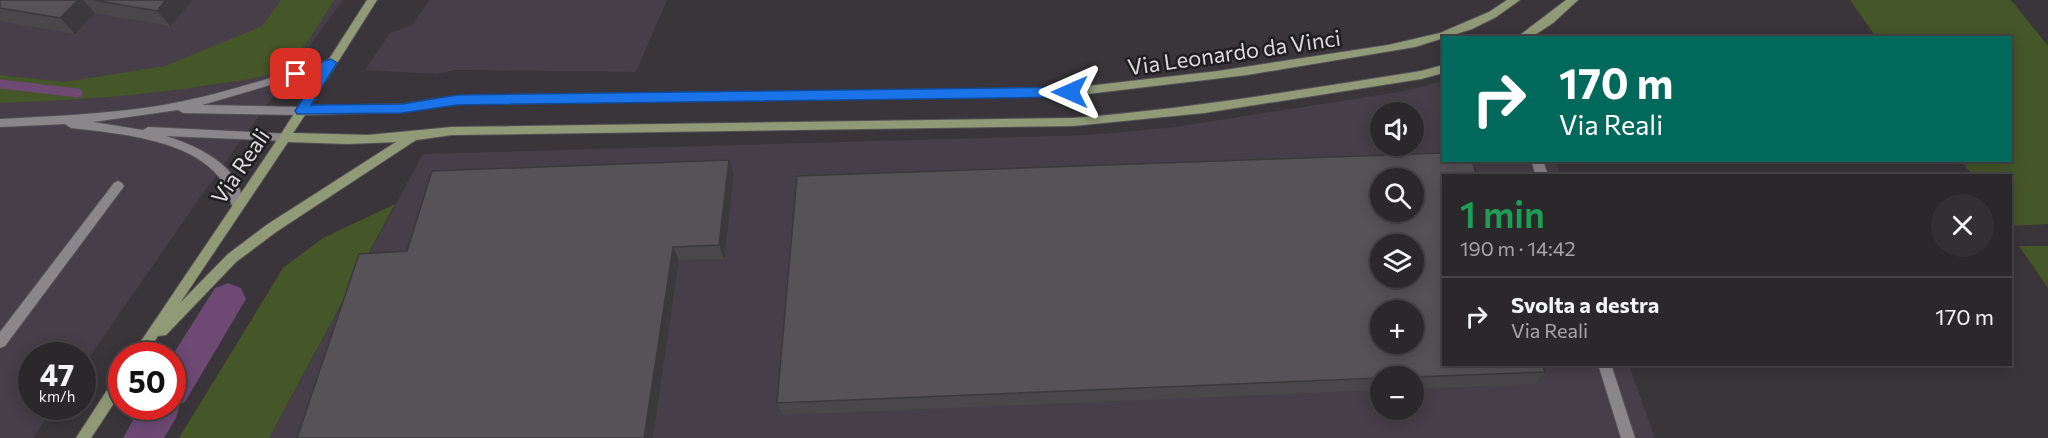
<!DOCTYPE html>
<html lang="it">
<meta charset="utf-8">
<style>
body{margin:0;font-family:Commissioner,sans-serif;background:#333034;color:#f1f3f6;height:100vh;display:flex;flex-direction:column;font-size:22px;white-space:nowrap}
*{box-sizing:border-box;margin:0}
p{font-size:20px;color:#a6a6a9}
.icon{flex:none;width:33px;height:33px;fill:none;stroke:currentColor;stroke-width:2;stroke-linecap:round;stroke-linejoin:round}
.map{position:relative;flex:1;overflow:hidden}
.panel{position:absolute;left:1442px;top:174px;width:570px;height:192px;display:flex;flex-direction:column;background:#2b282c;border-radius:0px;box-shadow:0 3px 15px #0003,0 0 0 2px #474448}
.panel>*{flex:none}
.banner{position:absolute;left:1442px;top:36px;width:570px;height:126px;border-radius:0px;box-shadow:0 3px 15px #0003,0 0 0 2px #474448;background:#00695c;color:#fff;overflow:hidden}
.fabs{position:absolute;left:1370px;top:102px;display:grid;gap:12px}
.fabs a{display:grid;place-items:center;width:54px;height:54px;border-radius:50%;background:#2b282c;box-shadow:0 3px 15px #0003,0 0 0 2px #474448;font-size:30px}
.speed{position:absolute;left:18px;top:342px;display:flex;gap:12px;font-size:30px;font-weight:700;text-align:center}
.speed>*{display:grid;place-content:center;width:78px;height:78px;border-radius:50%;background:#2b282c;box-shadow:0 3px 15px #0003,0 0 0 2px #474448;line-height:1}
.speed small{font-size:15px;font-weight:400}
.speed .limit{border:9px solid #d22;background:#fff;color:#111}
.pin{position:absolute;display:grid;place-items:center;width:51px;height:51px;color:#fff;margin:-26px;border-radius:12px;box-shadow:0 3px 9px #0006}
.me{position:absolute;width:66px;margin:-33px;rotate:270deg;stroke-linejoin:round;filter:drop-shadow(0 0 4px #0008)}
.turn{display:flex;align-items:center;gap:21px;height:126px;padding:0 18px;font-size:27px}
.turn .icon{width:78px;height:78px;stroke-width:2.5}
.turn b{display:block;font-size:42px;line-height:51px}
.round{display:grid;place-items:center;flex:none;width:63px;height:63px;border-radius:32px;background:#333034}
.head{display:flex;align-items:center;justify-content:space-between;height:102px;padding:0 18px}
h1{font-size:36px;font-weight:600;line-height:45px;color:#1e9e55}
ul{padding:0;list-style:none}
li{display:flex;align-items:center;gap:18px;height:78px;padding:0 18px;border-top:2px solid #474448}
li div{flex:1}
li b{display:block;font-size:22px}
li em{font-style:normal}
.map>svg:first-child{display:block}
.built{fill:#463e48;fill-rule:evenodd}
.green{fill:#455628}
.lines{fill:none;stroke-linecap:round;stroke-linejoin:round}
.stream{stroke:#6d4974;stroke-width:9}
.canal{fill:#6d4974;fill-rule:evenodd}
.service-casing{stroke:#555256;stroke-width:2}
.minor-casing{stroke:#555256;stroke-width:2}
.secondary-casing{stroke:#555256;stroke-width:2}
.service{fill:#8b868b;fill-rule:evenodd}
.minor{fill:#8b868b;fill-rule:evenodd}
.secondary{fill:#909a77;fill-rule:evenodd}
.wall{fill:#4a474b;fill-rule:evenodd}
.shaded-wall{fill:#3c393d}
.building{fill:#565257;stroke:#3c393d;stroke-width:1.5;fill-rule:evenodd}
.route{fill:#1a73e8;stroke:#114b97;stroke-width:1.5}
.labels{text-anchor:middle;dominant-baseline:central;stroke-width:5;stroke-linejoin:round;paint-order:stroke}
.street-label{font-size:22px;fill:#dddadd;stroke:#1f1e20}
</style>
<div class="map">
<svg width="2048" height="438" viewBox="0 0 2048 438">
<rect width="100%" height="100%" fill="#39353a"/>
<!-- built -->
<path class="built" d="M 0,0 L 343,0 L 206,189 L 83,366 L 82,356 L 32,356 L 32,406 L 54,407 L 33,438 L 0,438 Z
M 430,0 L 667,0 L 636,72 L 455,70 L 437,74 L 365,70 L 390,33 L 412,25 Z
M 1443,81 L 1443,160 L 1555,161 L 1561,175 L 1443,176 L 1443,364 L 1629,365 L 1655,438 L 269,438 L 423,154 L 1087,135 L 1175,127 L 1405,91 ZM 1380,112 L 1413,112 L 1413,146 L 1380,146 ZM 1380,178 L 1413,178 L 1413,212 L 1380,212 ZM 1380,244 L 1413,244 L 1413,278 L 1380,278 ZM 1380,310 L 1413,310 L 1413,344 L 1380,344 ZM 1380,376 L 1413,376 L 1413,410 L 1380,410 Z"/>
<!-- green -->
<path class="green" d="M 281,0 L 334,0 C 323,17 301,56 286,66 C 267,79 237,81 215,84 C 144,96 72,100 0,103 L 0,75 L 64,82 L 165,66 L 262,26 Z
M 1850,0 L 2011,0 L 2048,46 L 2048,224 L 2010,226 L 2010,176 L 1972,175 L 1962,161 L 2010,160 L 2010,38 L 1876,37 Z
M 395,204 L 269,438 L 179,438 L 283,268 L 323,238 Z
M 2019,246 L 2048,246 L 2048,288 Z"/>
<g class="lines">
<!-- stream -->
<path class="stream" d="M 0,84 L 78,93"/>
<!-- canal -->
<path class="canal" d="M 228,283 L 241,288 L 246,299 L 185,402 L 180,404 L 176,418 L 164,438 L 123,438 L 141,406 L 172,406 L 172,356 L 215,288 Z"/>
<defs>
<path id="service" d="M 118,181 L 122,183 L 124,186 L 122,189 L 5,346 L 0,348 L 0,332 L 114,183 Z"/>
<path id="minor" d="M 331,59 L 336,63 L 335,66 L 202,105 L 301,107 L 307,111 L 301,115 L 183,113 L 178,110 L 93,122 L 143,130 L 148,127 L 289,134 L 291,137 L 285,141 L 166,136 C 196,146 235,162 242,197 C 243,202 244,205 242,210 L 234,210 C 228,198 229,188 219,177 C 189,139 116,133 71,128 L 65,124 L 0,127 L 0,119 C 55,116 110,114 164,105 C 221,95 276,76 331,59 Z
M 1531,160 L 1543,160 L 1548,176 L 1536,176 Z
M 1598,364 L 1611,364 L 1635,438 L 1621,438 Z"/>
<path id="secondary" d="M 367,0 L 377,0 L 310,106 L 402,104 L 457,96 L 1070,88 L 1218,71 L 1388,45 L 1440,33 L 1489,12 L 1507,0 L 1520,0 L 1496,17 L 1472,29 L 1415,47 L 1247,75 L 1070,96 L 457,104 L 402,112 L 305,115 L 293,133 L 368,135 L 452,127 L 1073,118 C 1190,109 1305,89 1421,71 L 1443,65 L 1443,73 L 1421,79 L 1204,113 L 1073,126 L 452,135 L 416,140 L 276,232 L 236,262 L 166,335 L 158,336 L 145,356 L 131,356 L 281,134 ZM 288,142 L 348,144 L 396,142 L 268,224 L 228,254 L 180,303 Z
M 1566,0 L 1578,0 L 1553,23 L 1530,38 L 1516,38 Z
M 122,373 L 122,391 L 91,438 L 76,438 L 117,375 Z"/>
</defs>
<!-- service casing -->
<use href="#service" class="service-casing"/>
<!-- minor casing -->
<use href="#minor" class="minor-casing"/>
<!-- secondary casing -->
<use href="#secondary" class="secondary-casing"/>
<!-- service -->
<use href="#service" class="service"/>
<!-- minor -->
<use href="#minor" class="minor"/>
<!-- secondary -->
<use href="#secondary" class="secondary"/>
</g>
<!-- wall -->
<path class="wall" d="M 0,0 L 193,0 L 170,26 L 95,13 L 75,34 L 0,21 Z
M 1443,153 L 1443,160 L 1472,160 L 1477,176 L 1443,176 L 1443,364 L 1542,364 L 1545,372 L 1535,384 L 1413,389 L 1413,376 L 1380,376 L 1380,390 L 782,415 L 777,403 L 797,176 ZM 1380,178 L 1413,178 L 1413,212 L 1380,212 ZM 1380,244 L 1413,244 L 1413,278 L 1380,278 ZM 1380,310 L 1413,310 L 1413,344 L 1380,344 Z
M 729,160 L 734,174 L 724,259 L 679,260 L 653,438 L 297,438 L 407,251 Z"/>
<!-- shaded-wall -->
<path class="shaded-wall" d="M 78,0 L 83,0 L 95,13 L 75,34 L 60,18 Z
M 166,0 L 193,0 L 170,26 L 157,11 Z
M 729,160 L 734,174 L 724,259 L 719,245 Z
M 673,247 L 679,260 L 653,438 L 644,438 Z"/>
<!-- building -->
<path class="building" d="M 0,0 L 78,0 L 60,18 L 0,8 Z
M 94,0 L 166,0 L 157,11 Z
M 1443,153 L 1443,160 L 1472,160 L 1477,176 L 1443,176 L 1443,364 L 1542,364 L 1545,372 L 1413,377 L 1380,376 L 1380,378 L 777,403 L 797,176 ZM 1380,178 L 1413,178 L 1413,212 L 1380,212 ZM 1380,244 L 1413,244 L 1413,278 L 1380,278 ZM 1380,310 L 1413,310 L 1413,344 L 1380,344 Z
M 729,160 L 719,245 L 673,247 L 644,438 L 297,438 L 359,254 L 407,251 L 432,171 Z"/>
<!-- route -->
<path class="route" d="M 331,59 L 337,63 L 311,105 L 402,104 L 457,95 L 1070,87 L 1077,92 L 1070,97 L 457,105 L 402,113 L 297,114 L 295,111 L 320,72 L 296,79 L 292,78 L 290,74 L 292,71 Z"/>
<g class="labels">
<!-- street labels -->
<g class="street-label">
<text transform="translate(1234 52) rotate(-8)">Via Leonardo da Vinci</text>
<text transform="translate(240 166) rotate(-56)">Via Reali</text>
</g>
</g>
</svg>
<div class="fabs">
<a><svg class="icon" aria-label="sound" viewBox="0 0 24 24"><path d="M4 9h4l5-4v14l-5-4H4zM17 9q2 3 0 6"/></svg></a>
<a><svg class="icon" aria-label="search" viewBox="0 0 24 24"><circle cx="10" cy="10" r="6"/><path d="M15 15l6 6"/></svg></a>
<a><svg class="icon" aria-label="layers" viewBox="0 0 24 24"><path d="M12 4l9 5-9 5-9-5zM3 14l9 5 9-5"/></svg></a>
<a>+</a>
<a>−</a>
</div>
<div class="speed"><div>47<small>km/h</small></div><div class="limit">50</div></div>
<div class="pin" style="left:296px;top:74px;background:#d93025"><svg class="icon" aria-label="arrive" viewBox="0 0 24 24"><path d="M6 21V4h12l-3 4 3 4H6"/></svg></div>
<svg class="me" style="left:1070px;top:92px" viewBox="-20 -20 40 40"><path d="M0-17L14 15 0 8-14 15z" fill="#1a73e8" stroke="#fff" stroke-width="4"/></svg>
<div class="banner">
<div class="turn"><svg class="icon" aria-label="right" viewBox="0 0 24 24"><path d="M7 20v-9h11M14 6l5 5-5 5"/></svg><div><b>170 m</b>Via Reali</div></div>
</div>
<section class="panel">
<div class="head"><div><h1>1 min</h1><p>190 m · 14:42</p></div><a class="round"><svg class="icon" aria-label="close" viewBox="0 0 24 24"><path d="M6 6l12 12M18 6L6 18"/></svg></a></div>
<ul>
<li><svg class="icon" aria-label="right" viewBox="0 0 24 24"><path d="M7 20v-9h11M14 6l5 5-5 5"/></svg><div><b>Svolta a destra</b><p>Via Reali</p></div><em>170 m</em></li>
</ul>
</section>
</div>
